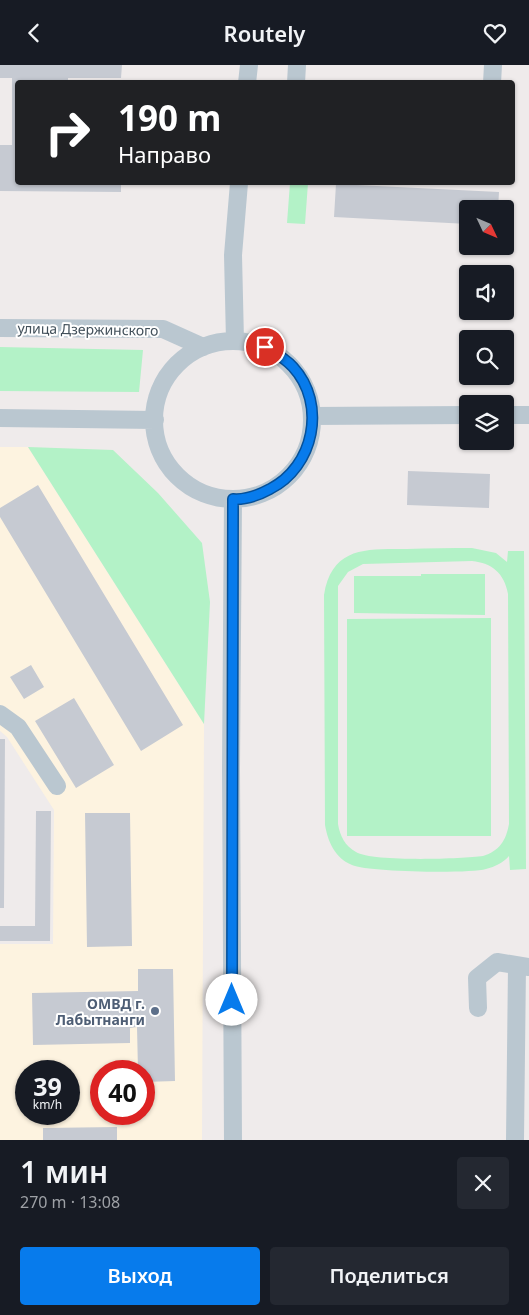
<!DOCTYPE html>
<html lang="ru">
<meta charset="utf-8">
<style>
body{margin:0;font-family:"Noto Sans",sans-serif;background:#242831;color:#f1f3f6;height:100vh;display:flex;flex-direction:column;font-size:19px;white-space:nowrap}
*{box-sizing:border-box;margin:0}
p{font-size:16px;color:#9ea1a6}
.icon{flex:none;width:28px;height:28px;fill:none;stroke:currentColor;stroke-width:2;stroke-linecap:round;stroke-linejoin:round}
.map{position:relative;height:1075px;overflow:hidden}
.details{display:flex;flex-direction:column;background:#171b24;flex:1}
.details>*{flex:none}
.banner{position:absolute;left:15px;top:15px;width:500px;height:105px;border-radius:5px;box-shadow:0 1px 4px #0004;background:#202124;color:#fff;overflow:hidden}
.needle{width:32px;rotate:134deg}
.buttons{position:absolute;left:459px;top:135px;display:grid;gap:10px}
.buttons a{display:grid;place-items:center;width:55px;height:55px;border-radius:5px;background:#171b24;box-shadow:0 1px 4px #0004;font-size:25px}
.speed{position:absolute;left:15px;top:995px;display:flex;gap:10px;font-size:25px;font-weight:700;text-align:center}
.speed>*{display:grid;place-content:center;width:65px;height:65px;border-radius:50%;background:#171b24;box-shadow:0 1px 4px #0004;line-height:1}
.speed small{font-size:12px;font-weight:400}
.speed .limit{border:8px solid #d22;background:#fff;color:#111}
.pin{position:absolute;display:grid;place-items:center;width:42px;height:42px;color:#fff;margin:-21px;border:2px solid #fff;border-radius:50%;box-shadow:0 1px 5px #0007}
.me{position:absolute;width:55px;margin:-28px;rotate:0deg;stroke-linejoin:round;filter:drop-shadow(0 0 4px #0008)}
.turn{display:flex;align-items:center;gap:18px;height:105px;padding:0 20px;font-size:22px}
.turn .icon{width:65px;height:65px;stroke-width:2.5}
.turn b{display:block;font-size:35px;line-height:42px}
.round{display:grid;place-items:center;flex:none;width:52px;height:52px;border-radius:5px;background:#242831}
.headline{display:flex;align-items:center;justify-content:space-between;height:85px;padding:0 20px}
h1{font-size:30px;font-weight:600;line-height:38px}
.cta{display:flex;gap:10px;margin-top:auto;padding:10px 20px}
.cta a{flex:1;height:58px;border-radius:5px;background:#077bec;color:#fff;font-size:20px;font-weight:600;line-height:58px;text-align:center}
.cta a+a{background:#242831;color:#f1f3f6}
header{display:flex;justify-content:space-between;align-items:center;height:65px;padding:0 20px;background:#171b24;font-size:22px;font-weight:600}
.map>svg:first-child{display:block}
.commercial{fill:#fdf3e0;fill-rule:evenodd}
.green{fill:#b3f2c7;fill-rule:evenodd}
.building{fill:#c6cad2}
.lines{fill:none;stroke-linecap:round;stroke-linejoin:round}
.minor{stroke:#bac7d0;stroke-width:18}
.route-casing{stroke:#055099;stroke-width:12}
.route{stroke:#077bec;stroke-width:9}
.service-dot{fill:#5c6f8a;stroke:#fff;stroke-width:2}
.labels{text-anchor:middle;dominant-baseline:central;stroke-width:4;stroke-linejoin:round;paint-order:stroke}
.street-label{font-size:14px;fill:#42505a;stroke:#fff}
.service-label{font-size:14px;font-weight:bold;fill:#4e5e75;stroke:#fff;text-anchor:end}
</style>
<header><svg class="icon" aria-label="back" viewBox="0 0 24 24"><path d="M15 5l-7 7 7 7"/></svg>Routely<svg class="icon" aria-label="heart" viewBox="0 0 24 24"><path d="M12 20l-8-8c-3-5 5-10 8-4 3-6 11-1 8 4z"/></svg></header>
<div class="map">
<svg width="529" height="1075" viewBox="0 0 529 1075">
<rect width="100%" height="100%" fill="#efebeb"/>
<!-- commercial -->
<path class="commercial" d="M 0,382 L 28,382 L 204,659 L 202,1075 L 0,1075 L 0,879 L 53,879 L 54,745 L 7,672 L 0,666 ZM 26,1006 L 69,1006 L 69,1049 L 26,1049 ZM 101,1006 L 144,1006 L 144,1049 L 101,1049 Z"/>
<!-- green -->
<path class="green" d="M 290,118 L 308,118 L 305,159 L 287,158 Z
M 0,282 L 143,285 L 139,327 L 0,326 Z
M 28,382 L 113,385 L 158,428 L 202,478 L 210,537 L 204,659 Z
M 472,483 L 496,488 L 507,497 L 508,486 L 524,486 L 526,804 L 510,805 L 509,791 C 504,797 495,802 486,804 C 469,809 367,807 352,800 C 335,793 328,777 325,760 L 324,530 C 332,481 367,484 407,484 C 429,483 451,483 472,483 ZM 472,496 C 492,498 504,508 508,529 L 509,759 C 506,776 499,786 483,791 C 461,794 372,797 356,787 C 345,781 340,771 338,759 L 338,521 L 348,507 L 363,499 Z
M 421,509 L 485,509 L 485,550 L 354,548 L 354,511 L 421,511 Z
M 491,553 L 491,771 L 347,771 L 347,554 Z"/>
<!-- building -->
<path class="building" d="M 0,0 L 122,0 L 121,13 L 68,13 L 68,18 L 18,18 L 18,118 L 121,118 L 121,127 L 0,126 L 0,80 L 12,80 L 12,13 L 0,13 Z
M 336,119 L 499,127 L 498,144 L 468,144 L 468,159 L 334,152 Z
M 408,406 L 490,409 L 489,443 L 407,440 Z
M 38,420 L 183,660 L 141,686 L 0,452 L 0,443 Z
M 31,600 L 44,622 L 24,634 L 10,612 Z
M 74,633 L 114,700 L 76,723 L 35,656 Z
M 0,674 L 5,674 L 4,843 L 0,843 Z
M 36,746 L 51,746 L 50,876 L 0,876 L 0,861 L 35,861 Z
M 85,748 L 130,748 L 132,881 L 87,882 Z
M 138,904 L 173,904 L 175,1016 L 144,1017 L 144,1006 L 138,1006 L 137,962 L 130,963 L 130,978 L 33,980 L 32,928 L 138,926 Z
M 117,1062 L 117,1075 L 43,1075 L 43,1063 Z"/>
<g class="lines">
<!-- minor -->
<path class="minor" d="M 247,18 L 249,0
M 296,18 L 297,0
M 492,18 L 493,0
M 0,263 L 163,264 L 203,282
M 235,276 L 233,190 L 239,118
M154 355a79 79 0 1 1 158 0a79 79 0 1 1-158 0Z
M 505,350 L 529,350
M 312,351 L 468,350
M 0,353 L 155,355
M 0,649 L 18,662 L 57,721
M 478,943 L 477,913 L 497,897 L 529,902
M 233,1075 L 231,704 L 233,434
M 515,1075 L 517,901"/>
</g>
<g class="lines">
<defs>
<path id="route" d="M 232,935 L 233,434 C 246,435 259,430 270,424 C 314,402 327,339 293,302 C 285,293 275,288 265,282"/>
</defs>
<!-- route casing -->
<use href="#route" class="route-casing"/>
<!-- route -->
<use href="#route" class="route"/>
</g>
<!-- markers -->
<circle class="service-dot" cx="155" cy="946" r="5"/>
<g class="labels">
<!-- street labels -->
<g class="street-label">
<text transform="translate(88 264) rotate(1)">улица Дзержинского</text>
</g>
<!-- service labels -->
<g class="service-label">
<text x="145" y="938">ОМВД г.<tspan x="145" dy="16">Лабытнанги</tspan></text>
</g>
</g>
</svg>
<div class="buttons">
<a><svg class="needle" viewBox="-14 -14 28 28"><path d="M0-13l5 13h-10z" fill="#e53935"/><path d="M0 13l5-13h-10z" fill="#9ea1a6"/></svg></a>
<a><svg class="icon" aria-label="sound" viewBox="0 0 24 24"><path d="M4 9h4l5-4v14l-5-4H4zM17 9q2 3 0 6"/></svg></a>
<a><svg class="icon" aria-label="search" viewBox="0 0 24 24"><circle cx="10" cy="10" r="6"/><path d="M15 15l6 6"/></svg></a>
<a><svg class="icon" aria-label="layers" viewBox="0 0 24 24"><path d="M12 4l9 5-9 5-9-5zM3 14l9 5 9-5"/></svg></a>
</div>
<div class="speed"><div>39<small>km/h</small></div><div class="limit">40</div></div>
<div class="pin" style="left:265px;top:282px;background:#d93025"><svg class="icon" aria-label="arrive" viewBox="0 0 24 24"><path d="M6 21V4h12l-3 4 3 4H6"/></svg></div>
<svg class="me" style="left:232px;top:935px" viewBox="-20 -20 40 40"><circle r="19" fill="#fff"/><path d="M0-13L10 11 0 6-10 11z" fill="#077bec"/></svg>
<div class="banner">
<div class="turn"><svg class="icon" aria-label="right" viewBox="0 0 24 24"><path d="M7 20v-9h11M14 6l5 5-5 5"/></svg><div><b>190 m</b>Направо</div></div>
</div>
</div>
<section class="details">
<div class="headline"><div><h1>1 мин</h1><p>270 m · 13:08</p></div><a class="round"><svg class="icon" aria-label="close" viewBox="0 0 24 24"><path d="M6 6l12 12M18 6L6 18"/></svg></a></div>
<div class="cta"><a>Выход</a><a>Поделиться</a></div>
</section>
